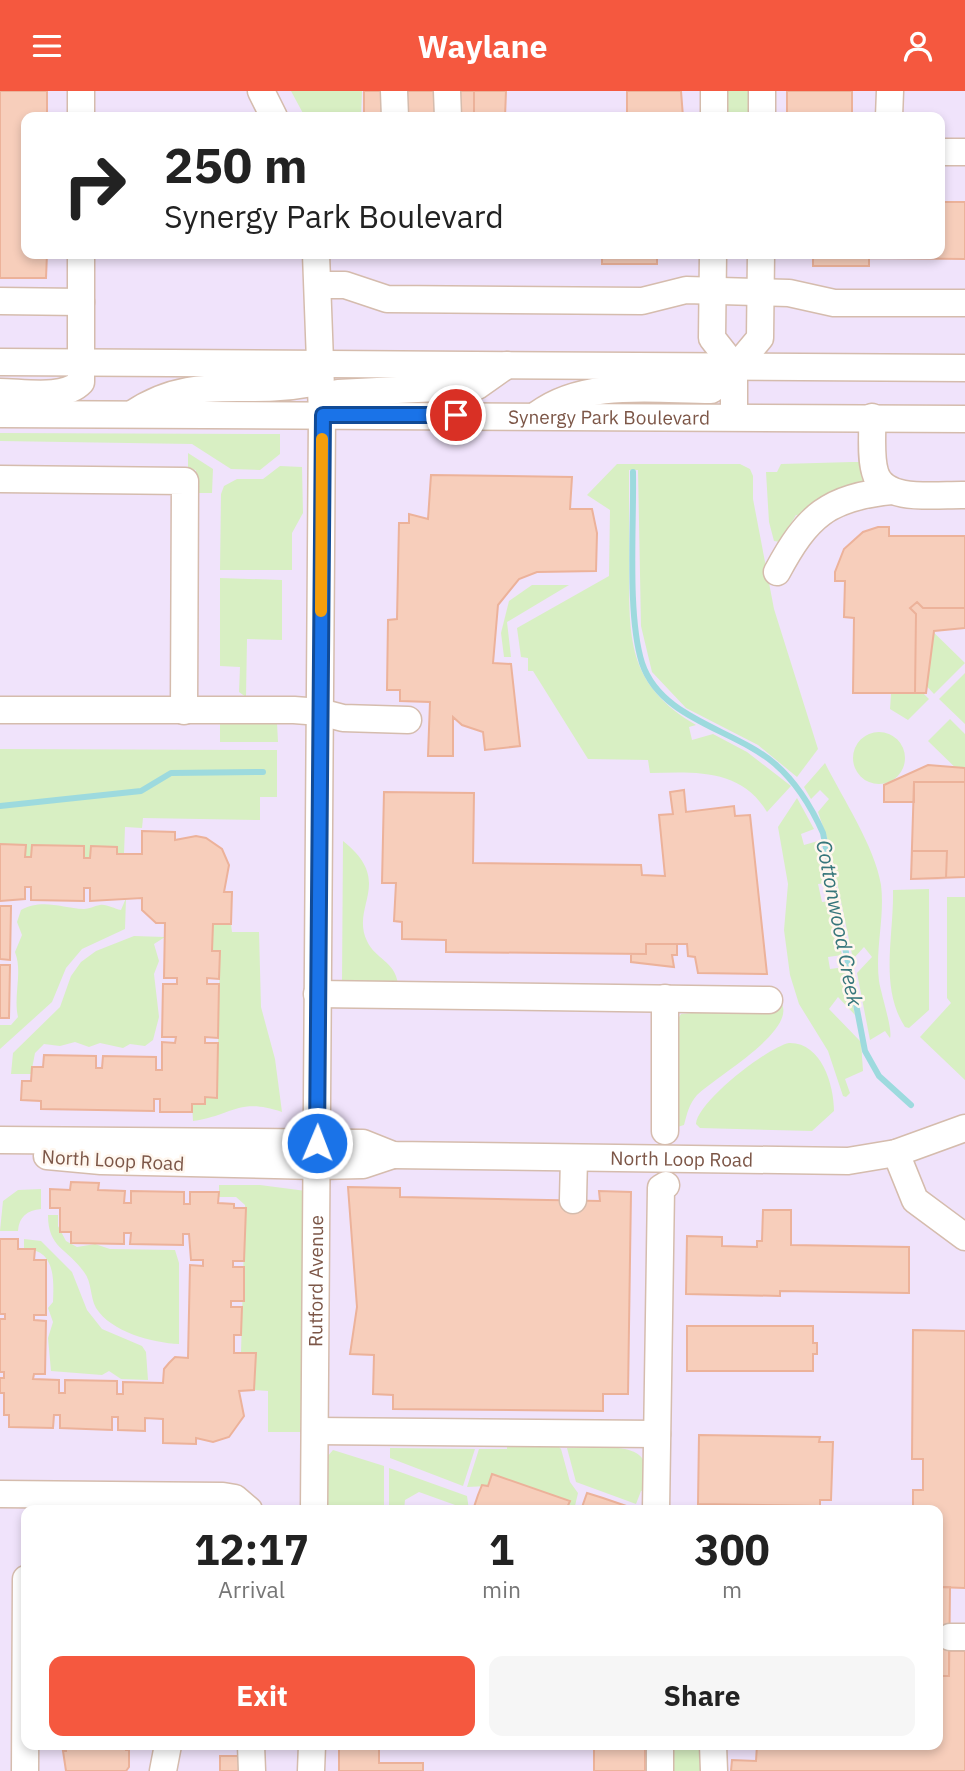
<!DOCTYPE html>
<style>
body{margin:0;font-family:"IBM Plex Sans",sans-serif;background:#f6f6f6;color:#222;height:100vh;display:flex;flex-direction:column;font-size:26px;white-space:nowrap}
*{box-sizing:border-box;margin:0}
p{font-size:23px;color:#767676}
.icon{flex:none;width:38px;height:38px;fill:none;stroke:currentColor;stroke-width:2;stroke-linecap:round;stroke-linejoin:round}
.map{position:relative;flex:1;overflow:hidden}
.panel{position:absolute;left:21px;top:1414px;width:922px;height:245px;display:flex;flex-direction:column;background:#fff;border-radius:14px;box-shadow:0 4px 10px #0003}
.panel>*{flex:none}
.hud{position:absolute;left:21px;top:21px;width:924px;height:147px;border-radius:14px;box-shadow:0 4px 10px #0003;background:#fff;color:#222;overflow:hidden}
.pin{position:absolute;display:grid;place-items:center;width:60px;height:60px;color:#fff;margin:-30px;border:4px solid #fff;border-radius:50%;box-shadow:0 2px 7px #0007}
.me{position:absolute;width:77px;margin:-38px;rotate:1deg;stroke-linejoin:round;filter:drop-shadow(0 0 5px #0008)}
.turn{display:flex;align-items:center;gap:24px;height:147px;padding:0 28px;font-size:32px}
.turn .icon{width:91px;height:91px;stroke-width:2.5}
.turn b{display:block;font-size:49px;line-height:60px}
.eta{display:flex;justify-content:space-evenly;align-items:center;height:119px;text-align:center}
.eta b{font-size:42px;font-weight:700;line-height:49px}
.action{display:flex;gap:14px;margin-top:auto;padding:14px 28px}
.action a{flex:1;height:80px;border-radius:14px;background:#f5583f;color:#fff;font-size:28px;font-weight:700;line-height:80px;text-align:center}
.action a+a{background:#f6f6f6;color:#222}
header{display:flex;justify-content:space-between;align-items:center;height:91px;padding:0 28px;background:#f5583f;color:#fff;font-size:32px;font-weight:700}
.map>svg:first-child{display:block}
.education{fill:#f0e3fb;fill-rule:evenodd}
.green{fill:#d8efc3}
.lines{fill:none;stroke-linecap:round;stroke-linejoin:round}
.stream{stroke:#9ddade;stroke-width:6}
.building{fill:#f7cebb;stroke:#ecb29a;stroke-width:2}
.minor-casing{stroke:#d5bcad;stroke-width:29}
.minor{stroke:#fff;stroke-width:26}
.route-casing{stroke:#114b97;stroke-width:18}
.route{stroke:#1a73e8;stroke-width:12}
.slow{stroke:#f59e0b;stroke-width:12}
.labels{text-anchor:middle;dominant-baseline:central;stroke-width:5;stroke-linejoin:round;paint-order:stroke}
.street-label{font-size:19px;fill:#7c5647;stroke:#fff7ef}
.water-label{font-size:21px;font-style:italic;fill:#36767b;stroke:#fff7ef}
</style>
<header><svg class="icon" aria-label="menu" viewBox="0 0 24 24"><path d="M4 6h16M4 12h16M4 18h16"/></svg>Waylane<svg class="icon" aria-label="person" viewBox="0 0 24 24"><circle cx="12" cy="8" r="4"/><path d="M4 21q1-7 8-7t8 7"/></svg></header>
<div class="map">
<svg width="965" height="1680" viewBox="0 0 965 1680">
<rect width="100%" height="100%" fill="#fff3e7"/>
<!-- education -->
<path class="education" d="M 0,0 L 965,0 L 965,1680 L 0,1680 ZM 26,26 L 940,26 L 940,163 L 26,163 ZM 26,1419 L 938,1419 L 938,1654 L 26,1654 Z"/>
<!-- green -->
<path class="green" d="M 291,0 L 362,0 L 361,26 L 305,26 Z
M 722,0 L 750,0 L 750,26 L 722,26 Z
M 0,342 L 280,343 L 280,363 L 260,379 L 231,378 L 192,353 L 0,350 Z
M 188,362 L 213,378 L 212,402 L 196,402 L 196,379 L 188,378 Z
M 852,371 L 863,371 L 868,393 L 821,407 L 799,425 L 796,424 L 780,451 L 774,450 L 769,431 L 766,381 L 777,381 L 781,373 Z
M 617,373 L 740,373 L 750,378 L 753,385 L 753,408 L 774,518 L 818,658 L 797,686 L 758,654 L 686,617 L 652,581 L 641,535 L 638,379 L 629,379 C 629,413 629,448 629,482 C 629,553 630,595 696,634 L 689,636 L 692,649 L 713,643 L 747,661 L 791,695 L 767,721 C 741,677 694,681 650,682 L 648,669 L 588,668 L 533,580 L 528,580 L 528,567 L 521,566 L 517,537 L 609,485 L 610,419 L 587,404 Z
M 280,375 L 302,376 L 303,422 L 292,442 L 292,479 L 220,479 L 221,403 L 224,395 L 237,388 L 263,388 Z
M 220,487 L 282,489 L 282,549 L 247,548 L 246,606 L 239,601 L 240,576 L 220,575 Z
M 532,494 L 569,494 L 507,531 L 511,566 L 504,566 L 501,542 L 509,510 Z
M 920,528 L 965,572 L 934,603 L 920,588 Z
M 965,582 L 965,633 L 939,608 Z
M 920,599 L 929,608 L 908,629 L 890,618 L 891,603 L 919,603 Z
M 950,628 L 965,643 L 965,686 L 928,650 Z
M 277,632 L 278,651 L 220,651 L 220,633 Z
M853 667a26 26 0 1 1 52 0a26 26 0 1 1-52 0Z
M 0,658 L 277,659 L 277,706 L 260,706 L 260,729 L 143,727 L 142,737 L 125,736 L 124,763 L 117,763 L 116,756 L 91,755 L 90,767 L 84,767 L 84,755 L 32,754 L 31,766 L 25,766 L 25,754 L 0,753 Z
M 825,672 C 843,708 875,756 881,794 C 885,826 875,858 879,890 C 881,903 893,939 890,947 L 885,940 L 870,949 L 857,882 L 872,866 L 864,856 L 853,868 L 829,753 L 818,721 L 829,708 L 820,699 L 811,708 L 804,696 Z
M 797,707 L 814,738 L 801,743 L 804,754 L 818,750 L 827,792 L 818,793 L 822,811 L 831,810 L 842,864 L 828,866 L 830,878 L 845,876 L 855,924 L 838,906 L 829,918 L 861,951 L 863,980 L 845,988 L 850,1002 L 846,1006 L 843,1005 L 828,960 L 799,913 L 790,884 L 784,839 L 788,793 L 778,736 Z
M 343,750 C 395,791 350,815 367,850 C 375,868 395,870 398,893 L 342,890 Z
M 929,798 L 929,919 L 909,937 L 905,936 C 879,896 894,846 893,799 Z
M 947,806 L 965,806 L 965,989 L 920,946 L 951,912 L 947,907 Z
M 126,807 L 125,838 L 82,858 L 66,877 L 52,911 L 0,958 L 0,934 L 11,934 L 18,926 C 13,904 23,882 15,861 L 22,844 L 17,831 L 21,819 C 42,807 62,817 84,818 C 89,818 94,815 100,814 C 107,813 114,818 121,819 Z
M 213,833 L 231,833 L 232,841 L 259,841 L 261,916 L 275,968 L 282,1021 C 238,1006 232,1025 193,1030 L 192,1013 L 205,1013 L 205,1006 L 217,1006 L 220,860 L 212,860 Z
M 134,845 L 165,846 L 154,853 L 159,870 L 154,883 L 159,926 L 153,949 L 145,955 L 130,953 L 123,957 L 100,952 L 89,956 L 75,951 L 60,955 L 44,953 L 35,962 L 31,983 L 11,983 L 13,962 L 60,916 L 71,885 L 81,871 L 96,860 Z
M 782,913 C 795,941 715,986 697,1004 C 689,1013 687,1023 684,1034 L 674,1037 L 676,931 L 681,923 Z
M 789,952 C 821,951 834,993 834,1020 L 812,1040 L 700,1037 L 696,1033 C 697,1011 768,956 789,952 Z
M 219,1094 L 260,1094 L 306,1100 L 303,1341 L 268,1341 L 268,1300 L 254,1299 L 256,1263 L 241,1262 L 245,1114 L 236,1106 L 219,1106 Z
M 41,1098 L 41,1118 C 27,1119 19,1126 18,1140 L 0,1140 L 3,1110 L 18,1099 Z
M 48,1124 L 58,1124 L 58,1135 L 66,1150 L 77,1156 L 95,1153 L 110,1158 L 175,1159 L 179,1172 L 179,1253 C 153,1252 111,1241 96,1217 C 90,1206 92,1191 84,1181 C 67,1157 48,1157 48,1124 Z
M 24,1148 L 41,1150 L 72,1181 L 87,1219 L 102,1238 L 142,1255 L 146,1261 L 148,1289 L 121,1288 L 109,1280 L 102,1284 L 51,1280 L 48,1247 L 53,1231 L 48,1217 L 53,1211 C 54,1187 55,1158 24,1158 Z
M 507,1354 L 558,1355 L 561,1358 L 570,1391 L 578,1402 L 574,1419 L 566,1419 L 569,1410 L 492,1383 L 488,1395 L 467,1396 L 479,1358 L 507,1358 Z
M 390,1357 L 475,1358 L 463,1395 L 390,1367 Z
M 567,1357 C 585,1357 638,1350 644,1371 C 647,1379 645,1391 645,1399 L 641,1400 L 636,1413 L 576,1391 Z
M 333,1359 L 384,1375 L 384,1419 L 326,1419 L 327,1366 Z
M 389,1377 L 467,1405 L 469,1419 L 419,1401 L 405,1409 L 404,1419 L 389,1419 Z
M 671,1654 L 707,1654 L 707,1680 L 671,1680 Z"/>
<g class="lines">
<!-- stream -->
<path class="stream" d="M 633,381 C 634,434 627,524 642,572 C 661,629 735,638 775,673 C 797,692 811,715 823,742 L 865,960 L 879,985 L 911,1014
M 0,715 L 141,700 L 171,682 L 263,681"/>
</g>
<!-- building -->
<path class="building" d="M 0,0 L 47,0 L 47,26 L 26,26 L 26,163 L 47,163 L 46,187 L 0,187 Z
M 364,0 L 474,0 L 474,26 L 364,26 Z
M 474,0 L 506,0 L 505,26 L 474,26 Z
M 627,0 L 681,0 L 683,26 L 627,26 Z
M 787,0 L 852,0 L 852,26 L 787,26 Z
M 940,111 L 965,111 L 965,168 L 869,167 L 869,175 L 813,175 L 813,163 L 940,163 Z
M 474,163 L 657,163 L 657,173 L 602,173 L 602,164 Z
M 431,384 L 572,386 L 570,418 L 592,418 L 597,442 L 596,480 L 537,481 L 519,488 L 498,514 L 493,572 L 511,573 L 520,655 L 485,659 L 483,641 L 462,634 L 453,626 L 453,665 L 428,665 L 430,611 L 400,610 L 400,599 L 387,599 L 388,529 L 397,528 L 399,432 L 409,432 L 409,423 L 428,428 Z
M 878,436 L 889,436 L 889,445 L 965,445 L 965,517 L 923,517 L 917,511 L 910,517 L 916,523 L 915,602 L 853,602 L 854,527 L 844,526 L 845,490 L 835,490 L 835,481 L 844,458 L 863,441 Z
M 917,511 L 923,517 L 965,517 L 965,537 L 934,540 L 926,602 L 915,602 L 916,523 L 910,517 Z
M 928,674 L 965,677 L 965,691 L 914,691 L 914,711 L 884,711 L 884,694 Z
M 914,691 L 965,691 L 965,786 L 911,788 Z
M 684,699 L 686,721 L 734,715 L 735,725 L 750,724 L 767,883 L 698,882 L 695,866 L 688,865 L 687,853 L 646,853 L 646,863 L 446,861 L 446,849 L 402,848 L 402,831 L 394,830 L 396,792 L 382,792 L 384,701 L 474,702 L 473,772 L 641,774 L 642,784 L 665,785 L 659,724 L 673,723 L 670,701 Z
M 142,740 L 175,741 L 175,749 L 196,745 L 206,747 L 222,758 L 229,774 L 224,801 L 232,801 L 231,833 L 213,833 L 212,860 L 220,860 L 219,888 L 207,887 L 207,893 L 219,893 L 218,947 L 205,946 L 205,952 L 218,952 L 217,1007 L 205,1006 L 205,1013 L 192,1013 L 192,1021 L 160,1021 L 160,1008 L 154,1008 L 154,1020 L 41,1018 L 41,1010 L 21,1009 L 22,990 L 31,990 L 32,976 L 43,976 L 44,964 L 96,965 L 96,977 L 102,977 L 103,965 L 156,966 L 156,979 L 162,979 L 162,951 L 175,952 L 176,946 L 162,946 L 163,893 L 177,893 L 177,887 L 164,887 L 165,832 L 156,832 L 142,819 L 142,807 L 90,810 L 90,797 L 84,797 L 84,810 L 31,809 L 31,796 L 25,796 L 25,808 L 0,810 L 0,753 L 26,754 L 25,766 L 31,766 L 32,754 L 84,755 L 84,767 L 90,767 L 91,755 L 117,756 L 117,763 L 142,763 Z
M 912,760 L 947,760 L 946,787 L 911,788 Z
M 0,815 L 11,815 L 10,869 L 0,868 Z
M 646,853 L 677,853 L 677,864 L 672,864 L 674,876 L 631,871 L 631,863 L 646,863 Z
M 0,874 L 10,874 L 9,927 L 0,927 Z
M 71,1091 L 99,1092 L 98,1099 L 125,1100 L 124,1112 L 131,1112 L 131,1100 L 184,1101 L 184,1113 L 190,1113 L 190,1101 L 219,1101 L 218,1112 L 234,1113 L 234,1117 L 246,1117 L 244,1170 L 233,1170 L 233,1176 L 244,1176 L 244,1210 L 231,1210 L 231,1216 L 242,1216 L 241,1244 L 234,1244 L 234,1262 L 256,1262 L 254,1299 L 239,1300 L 244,1325 L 229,1346 L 213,1351 L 196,1347 L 196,1353 L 163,1352 L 163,1328 L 145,1327 L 145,1340 L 118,1339 L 118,1326 L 112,1326 L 112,1339 L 60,1337 L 60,1324 L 54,1324 L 53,1337 L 9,1336 L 9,1324 L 4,1324 L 4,1302 L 0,1302 L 0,1287 L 4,1287 L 4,1281 L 0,1281 L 0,1228 L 5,1228 L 5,1223 L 0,1223 L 0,1148 L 18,1148 L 18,1158 L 35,1158 L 34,1169 L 46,1169 L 46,1224 L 34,1224 L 34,1229 L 46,1230 L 45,1283 L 34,1283 L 33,1288 L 59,1289 L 59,1302 L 65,1302 L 65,1289 L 117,1290 L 117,1303 L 123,1303 L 123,1291 L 163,1292 L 164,1278 L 169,1272 L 175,1266 L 188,1267 L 190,1174 L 203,1175 L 203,1169 L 191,1169 L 189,1143 L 183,1143 L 183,1154 L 130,1153 L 131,1142 L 124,1142 L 124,1153 L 71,1152 L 71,1141 L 60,1141 L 60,1117 L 50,1117 L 50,1098 L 70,1099 Z
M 348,1096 L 400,1097 L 400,1106 L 600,1110 L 599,1100 L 631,1101 L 628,1303 L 603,1303 L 603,1320 L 393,1318 L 393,1304 L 373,1303 L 374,1264 L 350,1263 L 357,1216 Z
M 763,1119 L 791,1119 L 791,1154 L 909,1156 L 909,1202 L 780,1200 L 780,1205 L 686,1203 L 687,1145 L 722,1146 L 722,1155 L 757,1156 L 757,1150 L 762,1150 Z
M 687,1235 L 813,1235 L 813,1252 L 817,1252 L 817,1263 L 813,1263 L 813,1280 L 687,1280 Z
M 913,1239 L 965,1240 L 965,1497 L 938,1496 L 938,1419 L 913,1419 L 913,1399 L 923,1399 L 923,1368 L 912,1368 Z
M 699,1344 L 820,1346 L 819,1351 L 833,1351 L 831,1409 L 820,1409 L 820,1415 L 698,1413 Z
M 492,1383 L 570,1410 L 566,1419 L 478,1419 L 474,1416 L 478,1404 L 482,1394 L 488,1395 Z
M 587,1402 L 603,1407 L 638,1419 L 581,1419 Z
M 940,1496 L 950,1496 L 949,1585 L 939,1585 Z
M 949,1560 L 965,1560 L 965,1680 L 731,1680 L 732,1669 L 756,1670 L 757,1654 L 858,1654 L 858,1657 L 863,1657 L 863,1654 L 938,1654 L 938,1585 L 949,1585 Z
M 66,1654 L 126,1654 L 126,1659 L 129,1659 L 129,1676 L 126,1680 L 66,1680 L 63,1660 L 66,1660 Z
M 339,1654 L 379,1654 L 379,1672 L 423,1672 L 423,1680 L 339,1680 Z
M 594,1654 L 645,1654 L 645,1680 L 594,1680 Z
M 220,1665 L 241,1665 L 241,1680 L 220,1680 Z"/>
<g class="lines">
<defs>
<g id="minor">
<path d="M 261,0 L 274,26"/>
<path d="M 394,0 L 395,26"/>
<path d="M 447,0 L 448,26"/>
<path d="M 81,26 L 81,0"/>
<path d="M 714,26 L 714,0"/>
<path d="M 762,26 L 762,0"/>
<path d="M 889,26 L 890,0"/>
<path d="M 940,61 L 965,61"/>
<path d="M 713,163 L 712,247 L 734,275 L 734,324"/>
<path d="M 319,194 L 345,194 L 387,208 L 642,210 L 686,199 L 789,202 L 834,212 L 965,212"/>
<path d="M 0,210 L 81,211"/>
<path d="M 0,271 L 965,277"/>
<path d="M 0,301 C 23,301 64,309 81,291 L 81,163"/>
<path id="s1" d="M 0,323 L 965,328"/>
<path d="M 132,323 C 192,282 242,305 306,293 L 321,273"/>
<path d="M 538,323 C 585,288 656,299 711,299 L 724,290 L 760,247 L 761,163"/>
<path d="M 322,324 L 338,302 L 477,295 L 507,274"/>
<path d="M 872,326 C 873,343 870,365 875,381 C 883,413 940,403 965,404"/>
<path d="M 0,388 L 185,390 L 184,620"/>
<path d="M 777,481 C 807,425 828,406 892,400"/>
<path d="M 0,619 L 294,619 L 320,621 L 343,627 L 408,629"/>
<path d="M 317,903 L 769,909"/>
<path d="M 665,1040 L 665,907"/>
<path id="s2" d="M 0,1049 L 363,1052 L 393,1064 L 848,1070 L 896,1062 L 965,1037"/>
<path d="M 896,1062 L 915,1109 L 965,1146"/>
<path d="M 47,1065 L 101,1070 L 316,1075 L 363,1074 L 393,1064"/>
<path d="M 573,1109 L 574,1067"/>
<path d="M 315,1340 L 657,1343"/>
<path d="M 0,1403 L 223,1405 L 235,1407 L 249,1419"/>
<path id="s3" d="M 314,1419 L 322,324 L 316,163"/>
<path d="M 656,1419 L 661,1097 L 666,1094"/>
<path d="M 950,1546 L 965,1546"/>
<path d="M 251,1654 L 252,1680"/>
<path d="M 660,1654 L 660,1680"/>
<path d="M 713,1654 L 714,1680"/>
<path d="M 25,1680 L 26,1488"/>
<path d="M 163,1680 L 168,1654"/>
<path d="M 311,1680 L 312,1654"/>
</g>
</defs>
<!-- minor casing -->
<use href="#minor" class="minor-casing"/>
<!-- minor -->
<use href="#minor" class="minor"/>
</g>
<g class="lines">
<defs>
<path id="route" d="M 317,1052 L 323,324 L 456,324"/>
</defs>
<!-- route casing -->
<use href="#route" class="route-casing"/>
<!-- route -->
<use href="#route" class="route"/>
<!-- slow -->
<path class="slow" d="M 321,520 L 322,348"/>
</g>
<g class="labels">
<!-- street labels -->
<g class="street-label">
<text stroke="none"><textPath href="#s1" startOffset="609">Synergy Park Boulevard</textPath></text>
<text transform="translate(113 1069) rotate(3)">North Loop Road</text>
<text stroke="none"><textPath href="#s2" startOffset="684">North Loop Road</textPath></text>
<text stroke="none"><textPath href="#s3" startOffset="229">Rutford Avenue</textPath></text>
</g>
<!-- water labels -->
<g class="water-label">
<text transform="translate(840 832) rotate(79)">Cottonwood Creek</text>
</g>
</g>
</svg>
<div class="pin" style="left:456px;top:324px;background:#d93025"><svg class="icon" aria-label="arrive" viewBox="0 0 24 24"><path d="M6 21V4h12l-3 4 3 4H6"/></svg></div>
<svg class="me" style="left:317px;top:1052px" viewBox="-20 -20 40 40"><circle r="17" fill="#1a73e8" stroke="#fff" stroke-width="3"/><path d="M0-11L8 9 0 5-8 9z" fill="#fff"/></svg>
<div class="hud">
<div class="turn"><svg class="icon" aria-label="right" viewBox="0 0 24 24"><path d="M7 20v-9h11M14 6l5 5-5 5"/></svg><div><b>250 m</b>Synergy Park Boulevard</div></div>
</div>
<section class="panel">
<div class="eta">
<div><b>12:17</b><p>Arrival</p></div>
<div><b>1</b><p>min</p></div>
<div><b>300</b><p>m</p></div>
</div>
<div class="action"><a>Exit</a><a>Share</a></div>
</section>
</div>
